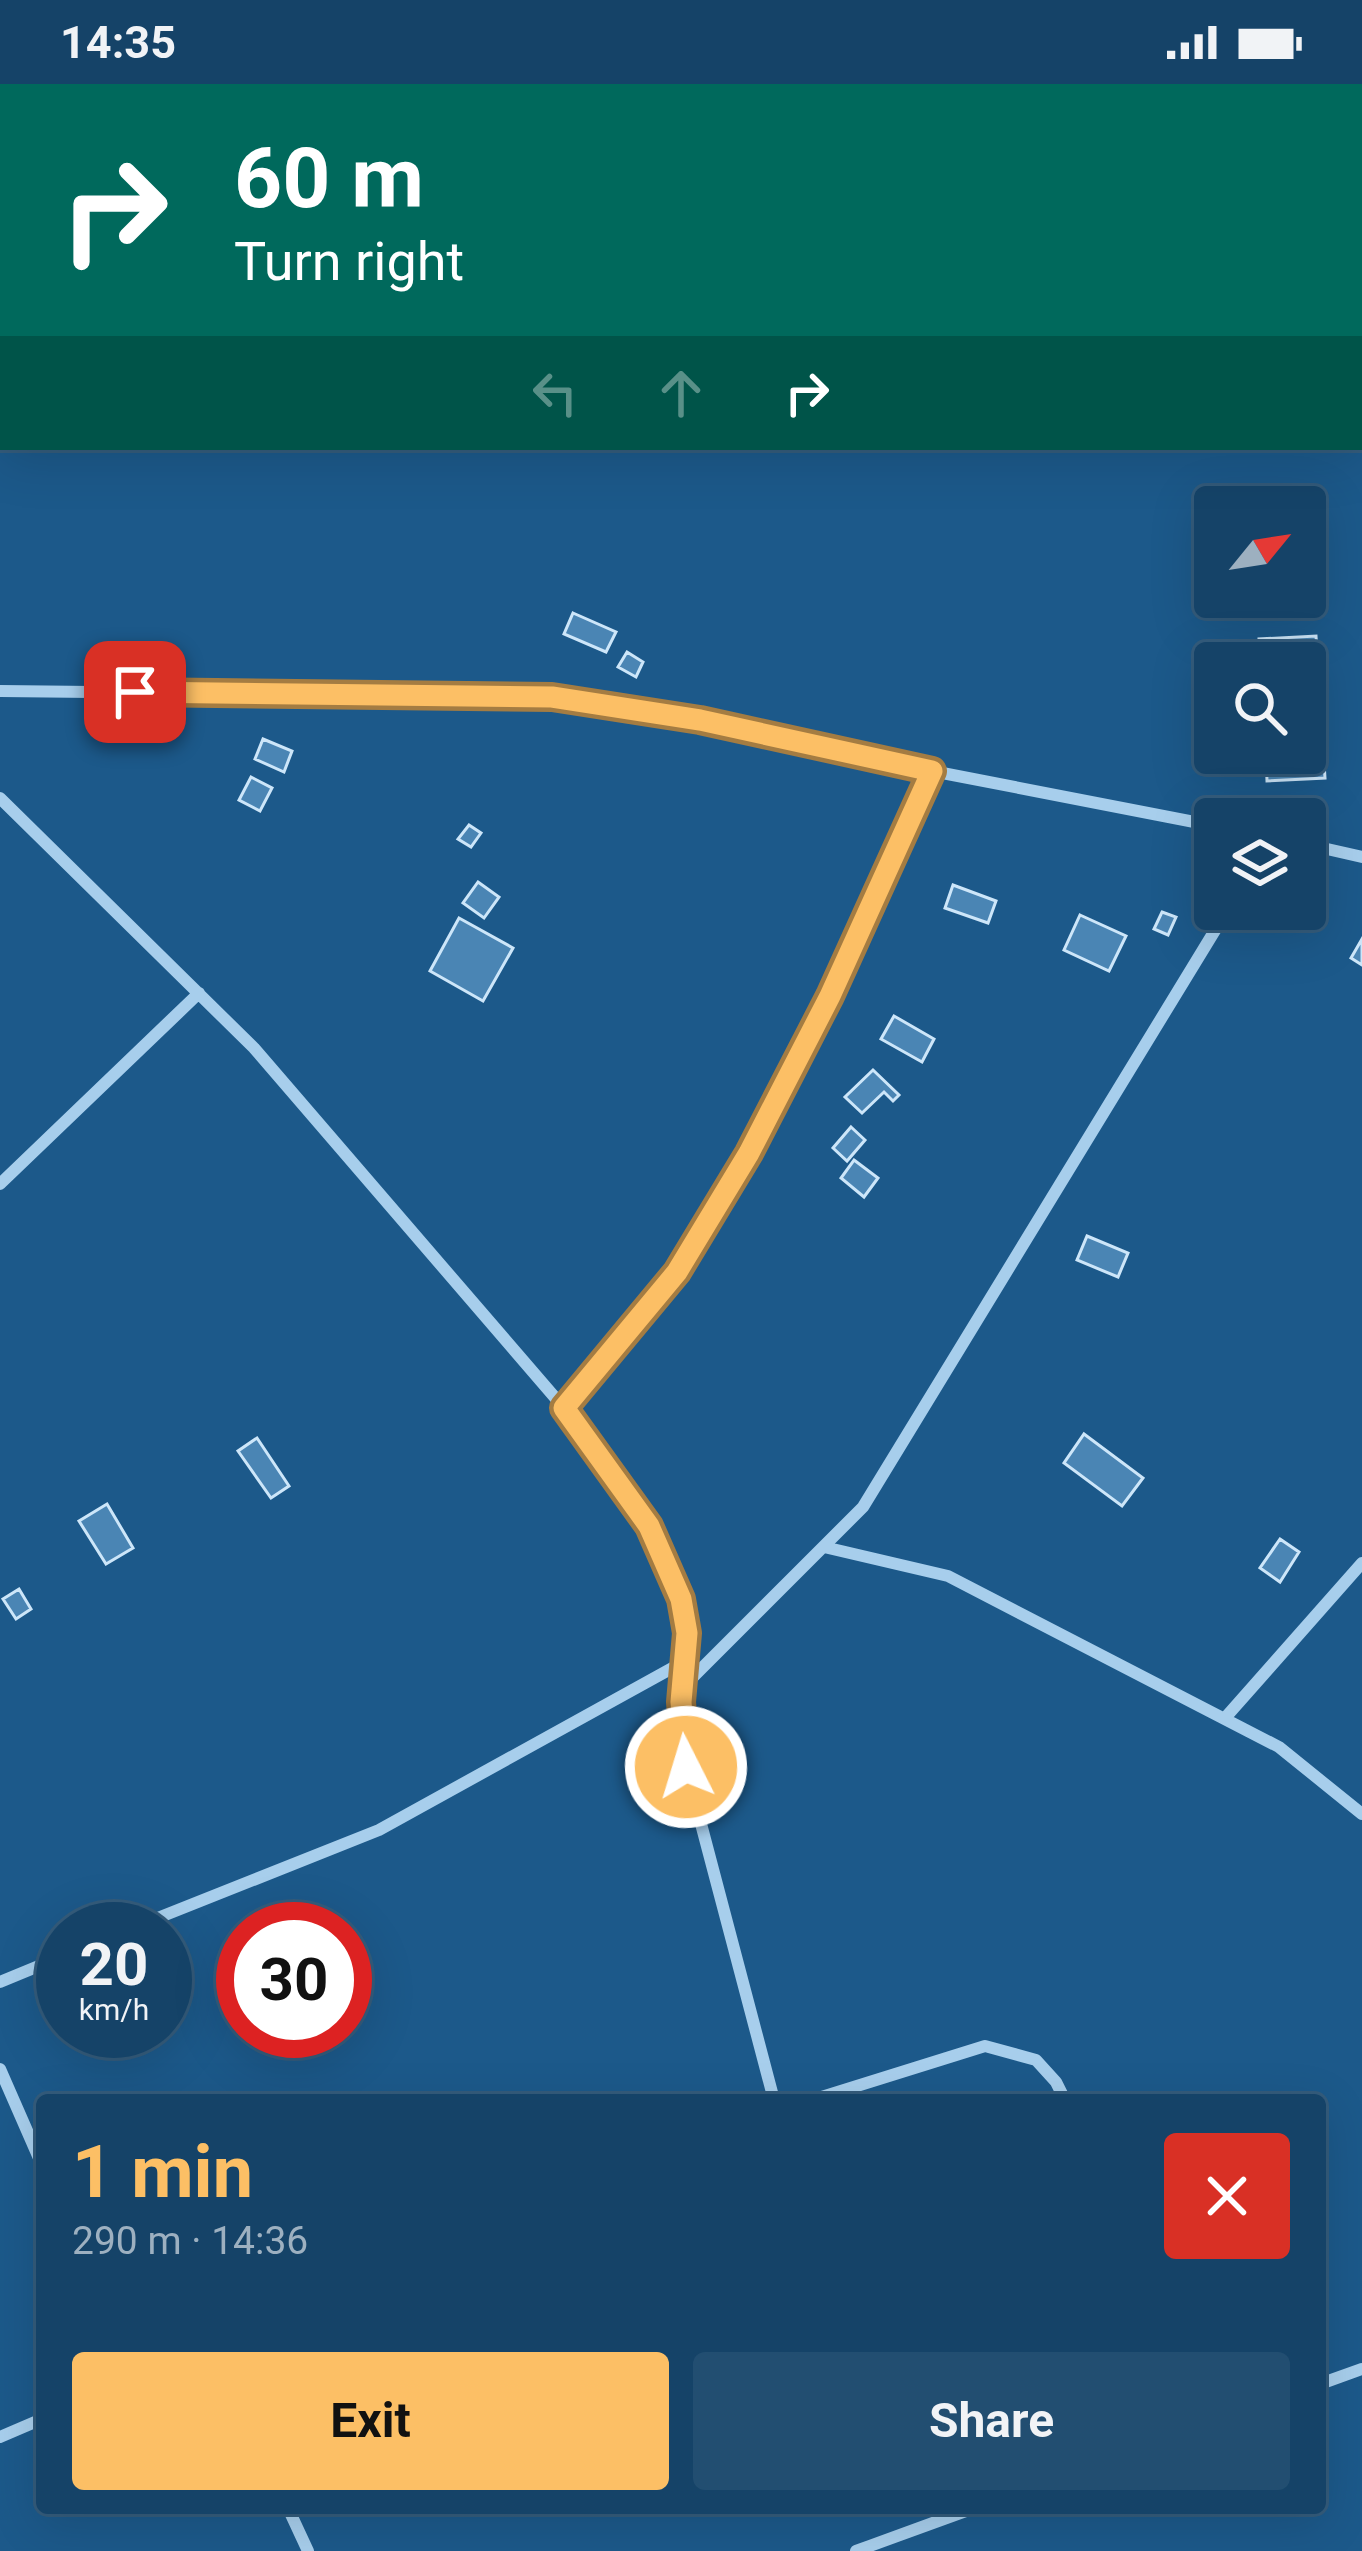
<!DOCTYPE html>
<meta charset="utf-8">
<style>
body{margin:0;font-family:Roboto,sans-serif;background:#224e71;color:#f1f3f6;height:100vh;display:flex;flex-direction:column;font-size:45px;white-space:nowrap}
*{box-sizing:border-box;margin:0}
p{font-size:39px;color:#9db0c0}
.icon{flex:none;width:66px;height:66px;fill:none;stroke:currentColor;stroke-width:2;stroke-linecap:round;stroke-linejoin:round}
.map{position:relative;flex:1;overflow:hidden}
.side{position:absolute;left:36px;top:2010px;width:1290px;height:420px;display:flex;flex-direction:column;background:#154368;border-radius:12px;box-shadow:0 12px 48px #0002,0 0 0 3px #345c7c}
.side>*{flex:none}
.top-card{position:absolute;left:0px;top:0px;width:1362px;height:366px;box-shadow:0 12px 48px #0002,0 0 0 3px #345c7c;background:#00695c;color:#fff;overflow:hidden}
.needle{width:78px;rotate:60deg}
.buttons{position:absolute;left:1194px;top:402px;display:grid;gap:24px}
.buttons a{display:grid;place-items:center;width:132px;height:132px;border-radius:12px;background:#154368;box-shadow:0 12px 48px #0002,0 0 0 3px #345c7c;font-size:60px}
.speed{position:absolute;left:36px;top:1818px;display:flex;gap:24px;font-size:60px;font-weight:700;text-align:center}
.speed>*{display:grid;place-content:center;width:156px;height:156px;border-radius:50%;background:#154368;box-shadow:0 12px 48px #0002,0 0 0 3px #345c7c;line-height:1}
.speed small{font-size:30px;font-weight:400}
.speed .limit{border:18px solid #d22;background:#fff;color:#111}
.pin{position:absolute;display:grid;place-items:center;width:102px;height:102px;color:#fff;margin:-51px;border-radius:24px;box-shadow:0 6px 18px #0006}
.me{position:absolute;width:132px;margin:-66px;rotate:355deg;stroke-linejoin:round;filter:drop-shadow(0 0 9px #0008)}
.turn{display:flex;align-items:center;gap:42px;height:252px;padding:0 36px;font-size:54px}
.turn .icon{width:156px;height:156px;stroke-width:2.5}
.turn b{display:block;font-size:84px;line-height:102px}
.lanes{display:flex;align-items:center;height:114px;padding:0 36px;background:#0003;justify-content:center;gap:60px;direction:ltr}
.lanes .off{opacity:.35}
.round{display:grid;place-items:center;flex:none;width:126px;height:126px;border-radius:12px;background:#224e71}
.headline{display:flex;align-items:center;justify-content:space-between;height:204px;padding:0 36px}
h1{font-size:72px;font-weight:700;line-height:90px;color:#fcbf65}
.primary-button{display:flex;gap:24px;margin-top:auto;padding:24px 36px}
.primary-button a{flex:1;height:138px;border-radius:12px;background:#fcbf65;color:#111;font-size:48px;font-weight:700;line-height:138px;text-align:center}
.primary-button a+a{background:#224e71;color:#f1f3f6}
.status{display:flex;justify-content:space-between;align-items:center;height:84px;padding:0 60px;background:#154368;direction:ltr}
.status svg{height:33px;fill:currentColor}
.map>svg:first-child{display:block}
.building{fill:#4a85b4;stroke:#cde6f9;stroke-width:3}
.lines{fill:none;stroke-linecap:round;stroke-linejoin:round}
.street{stroke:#a7ceec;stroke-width:12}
.route-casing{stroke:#a47c42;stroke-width:30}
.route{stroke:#fcbf65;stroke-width:21}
</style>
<div class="status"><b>14:35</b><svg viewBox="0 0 49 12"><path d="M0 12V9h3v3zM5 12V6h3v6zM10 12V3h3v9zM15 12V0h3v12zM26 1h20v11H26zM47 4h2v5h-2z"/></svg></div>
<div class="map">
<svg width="1362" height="2467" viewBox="0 0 1362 2467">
<rect width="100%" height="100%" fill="#1c598a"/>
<!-- building -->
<path class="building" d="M 573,529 L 616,548 L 606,568 L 564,550 Z
M 1316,552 L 1325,694 L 1267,697 L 1266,669 L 1305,669 L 1305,579 L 1260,579 L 1259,555 Z
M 627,568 L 643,578 L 636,593 L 618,583 Z
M 263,655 L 292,667 L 284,688 L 255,675 Z
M 251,693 L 272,704 L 260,727 L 239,716 Z
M 469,741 L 481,749 L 471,763 L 458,755 Z
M 478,798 L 499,813 L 484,834 L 463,819 Z
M 953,801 L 996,817 L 988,839 L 945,824 Z
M 1162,828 L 1176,833 L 1168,851 L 1154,845 Z
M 1080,831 L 1126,852 L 1109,887 L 1064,866 Z
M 459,834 L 513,864 L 483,917 L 430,887 Z
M 1362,855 L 1362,881 L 1351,874 Z
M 894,932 L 934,955 L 922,978 L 881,955 Z
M 873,986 L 899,1011 L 893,1017 L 884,1008 L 862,1029 L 845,1013 Z
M 851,1043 L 865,1056 L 847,1077 L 833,1064 Z
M 854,1076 L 878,1094 L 864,1113 L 841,1094 Z
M 1087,1152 L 1128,1169 L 1118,1193 L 1077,1176 Z
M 1084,1350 L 1143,1394 L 1122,1422 L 1064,1379 Z
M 257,1354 L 289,1402 L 271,1414 L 238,1367 Z
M 107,1420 L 133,1464 L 106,1480 L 79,1437 Z
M 1280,1455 L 1299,1468 L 1280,1498 L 1260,1484 Z
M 19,1505 L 31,1525 L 16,1535 L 3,1515 Z"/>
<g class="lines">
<!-- street -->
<path class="street" d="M 0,607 L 552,613 L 700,636 L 932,687 L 1215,742
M 0,714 L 254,964 L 564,1324 L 649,1441 L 681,1515 L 687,1549 L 681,1618 L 686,1683 L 774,2016
M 1305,760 L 1362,773
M 0,1100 L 199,909
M 564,1324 L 677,1188 L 749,1069 L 830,912 L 932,687
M 824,1463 L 948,1492 L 1279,1663 L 1362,1730
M 682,1604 L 863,1423 L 1228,825
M 1225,1634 L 1362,1479
M 130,1845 L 379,1746 L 685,1577
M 0,1898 L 63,1872
M 0,1985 L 42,2081
M 812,2016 L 985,1962 L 1036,1976 L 1056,1998 L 1065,2016
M 1320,2300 L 1362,2285
M 0,2353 L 42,2335
M 288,2424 L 308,2467
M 856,2467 L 974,2424"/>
</g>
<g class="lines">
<defs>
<path id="route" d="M 135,608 L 552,613 L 700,636 L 932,687 L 830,912 L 749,1069 L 677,1188 L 564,1324 L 649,1442 L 681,1515 L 687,1549 L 681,1618 L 686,1683"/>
</defs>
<!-- route casing -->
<use href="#route" class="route-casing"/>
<!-- route -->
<use href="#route" class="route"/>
</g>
</svg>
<div class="buttons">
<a><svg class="needle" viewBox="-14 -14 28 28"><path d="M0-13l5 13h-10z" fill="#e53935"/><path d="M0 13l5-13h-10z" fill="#9db0c0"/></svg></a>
<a><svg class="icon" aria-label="search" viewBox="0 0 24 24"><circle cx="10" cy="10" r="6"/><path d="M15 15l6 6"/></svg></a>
<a><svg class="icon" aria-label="layers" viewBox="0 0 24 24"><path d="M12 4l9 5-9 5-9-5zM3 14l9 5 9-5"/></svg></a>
</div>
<div class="speed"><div>20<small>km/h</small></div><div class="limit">30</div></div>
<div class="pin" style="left:135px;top:608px;background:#d93025"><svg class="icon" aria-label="arrive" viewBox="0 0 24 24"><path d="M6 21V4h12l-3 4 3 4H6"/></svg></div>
<svg class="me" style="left:686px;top:1683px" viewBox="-20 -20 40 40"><circle r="17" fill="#fcbf65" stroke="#fff" stroke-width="3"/><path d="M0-11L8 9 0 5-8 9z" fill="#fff"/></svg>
<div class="top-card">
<div class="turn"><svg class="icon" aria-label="right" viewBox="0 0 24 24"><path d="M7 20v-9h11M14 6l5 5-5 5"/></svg><div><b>60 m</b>Turn right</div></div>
<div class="lanes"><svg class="icon off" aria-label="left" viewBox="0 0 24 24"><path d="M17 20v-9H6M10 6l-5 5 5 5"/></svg><svg class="icon off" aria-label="ahead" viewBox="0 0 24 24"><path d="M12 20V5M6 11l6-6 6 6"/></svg><svg class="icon" aria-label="right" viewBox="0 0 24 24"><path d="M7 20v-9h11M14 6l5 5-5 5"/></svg></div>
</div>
<section class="side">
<div class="headline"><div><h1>1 min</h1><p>290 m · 14:36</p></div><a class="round" style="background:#d93025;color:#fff"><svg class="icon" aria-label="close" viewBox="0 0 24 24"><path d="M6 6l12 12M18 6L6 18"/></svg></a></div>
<div class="primary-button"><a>Exit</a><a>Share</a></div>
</section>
</div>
